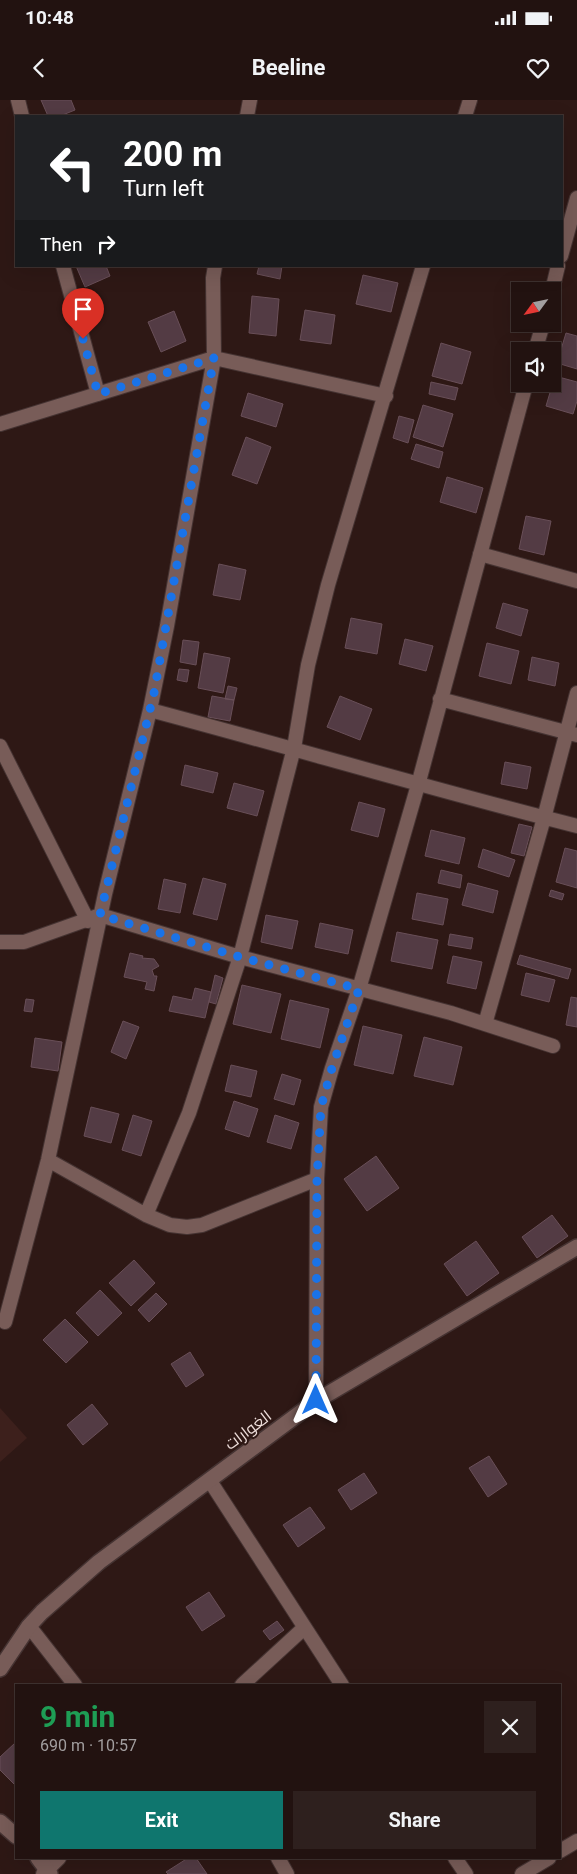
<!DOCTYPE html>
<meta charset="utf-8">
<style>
body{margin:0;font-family:Roboto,Cairo,sans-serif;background:#2e201e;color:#f1f3f6;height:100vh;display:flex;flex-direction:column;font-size:19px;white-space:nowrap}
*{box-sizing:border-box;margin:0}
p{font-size:16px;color:#a29e9f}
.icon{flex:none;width:28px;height:28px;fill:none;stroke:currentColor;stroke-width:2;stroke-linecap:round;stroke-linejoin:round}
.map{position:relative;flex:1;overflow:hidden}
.details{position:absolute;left:15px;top:1584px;width:546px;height:175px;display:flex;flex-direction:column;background:#221210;border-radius:0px;box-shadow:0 5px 20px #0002,0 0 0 1px #3f3230}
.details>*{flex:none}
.banner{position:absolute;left:15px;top:15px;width:548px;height:152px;border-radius:0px;box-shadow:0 5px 20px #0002,0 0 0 1px #3f3230;background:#202124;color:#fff;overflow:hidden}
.needle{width:32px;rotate:237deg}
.fabs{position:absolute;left:511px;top:182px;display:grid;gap:10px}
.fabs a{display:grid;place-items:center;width:50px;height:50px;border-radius:0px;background:#221210;box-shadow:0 5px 20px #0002,0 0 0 1px #3f3230;font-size:25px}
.pin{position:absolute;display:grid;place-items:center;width:42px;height:42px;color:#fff;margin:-51px -21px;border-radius:50% 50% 50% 0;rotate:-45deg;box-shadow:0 0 5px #0007}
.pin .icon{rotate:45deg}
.me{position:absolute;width:55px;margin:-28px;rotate:0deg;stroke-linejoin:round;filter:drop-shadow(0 0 4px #0008)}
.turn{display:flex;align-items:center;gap:18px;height:105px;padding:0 25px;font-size:22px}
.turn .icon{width:65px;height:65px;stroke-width:2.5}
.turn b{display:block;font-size:35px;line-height:42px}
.then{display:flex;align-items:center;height:48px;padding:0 25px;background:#0003;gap:10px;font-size:19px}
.round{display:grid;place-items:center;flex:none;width:52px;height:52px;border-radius:0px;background:#2e201e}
.summary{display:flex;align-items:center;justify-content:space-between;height:85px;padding:0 25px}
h1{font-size:30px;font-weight:700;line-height:38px;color:#1e9e55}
.primary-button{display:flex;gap:10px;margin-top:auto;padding:10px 25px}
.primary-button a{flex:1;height:58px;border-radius:0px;background:#0f766e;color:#fff;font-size:20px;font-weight:700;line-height:58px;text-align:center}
.primary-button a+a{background:#2e201e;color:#f1f3f6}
.status{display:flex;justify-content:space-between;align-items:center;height:35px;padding:0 25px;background:#221210;direction:ltr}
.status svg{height:14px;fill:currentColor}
header{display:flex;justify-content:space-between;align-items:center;height:65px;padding:0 25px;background:#221210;font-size:22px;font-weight:700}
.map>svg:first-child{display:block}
.built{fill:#3d201c}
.building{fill:#533b44;stroke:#694f58}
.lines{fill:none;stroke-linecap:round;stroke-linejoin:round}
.street-casing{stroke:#453332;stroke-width:16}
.secondary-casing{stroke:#453332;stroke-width:18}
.street{stroke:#785c58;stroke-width:14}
.secondary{stroke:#785c58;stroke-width:15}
.route{stroke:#1a73e8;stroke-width:9;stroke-dasharray:0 16.2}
.labels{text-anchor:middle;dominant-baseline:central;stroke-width:4;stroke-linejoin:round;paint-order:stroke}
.street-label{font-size:16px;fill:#eededb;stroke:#2e1815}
</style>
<div class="status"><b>10:48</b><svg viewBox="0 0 49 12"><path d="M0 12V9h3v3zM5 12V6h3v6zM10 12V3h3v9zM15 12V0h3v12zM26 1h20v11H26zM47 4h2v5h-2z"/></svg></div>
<header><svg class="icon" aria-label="back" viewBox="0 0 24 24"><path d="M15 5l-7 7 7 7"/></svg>Beeline<svg class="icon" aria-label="heart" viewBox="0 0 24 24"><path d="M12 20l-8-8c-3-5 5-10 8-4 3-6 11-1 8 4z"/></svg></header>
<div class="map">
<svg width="577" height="1774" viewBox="0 0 577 1774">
<rect width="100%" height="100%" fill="#2e1815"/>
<!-- built -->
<path class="built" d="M 0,1308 L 27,1338 L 0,1362 Z"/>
<!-- building -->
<path class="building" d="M 41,0 L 71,0 L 75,10 L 60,16 L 48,16 Z
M 76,166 L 106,166 L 110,176 L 85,187 Z
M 259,166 L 282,166 L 280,179 L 257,174 Z
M 363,175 L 398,183 L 391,212 L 356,204 Z
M 252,196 L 279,199 L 276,236 L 249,233 Z
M 305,210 L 335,215 L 331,244 L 300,240 Z
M 174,211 L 186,241 L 161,252 L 148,222 Z
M 566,233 L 577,236 L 577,269 L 557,263 Z
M 441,243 L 471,252 L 462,284 L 432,276 Z
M 555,276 L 577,282 L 577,301 L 573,314 L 546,306 Z
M 431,282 L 458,288 L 455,300 L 429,294 Z
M 248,293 L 283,304 L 276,327 L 241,316 Z
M 423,305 L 453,314 L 443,347 L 413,337 Z
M 399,316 L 414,320 L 408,343 L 393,338 Z
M 246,337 L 271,347 L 257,384 L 232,375 Z
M 416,344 L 443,352 L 439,368 L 411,359 Z
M 447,377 L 483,388 L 476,413 L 440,402 Z
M 526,416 L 551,421 L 544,455 L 519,449 Z
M 219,464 L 246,470 L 240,500 L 213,495 Z
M 503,503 L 528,510 L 521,536 L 496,528 Z
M 351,518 L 382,524 L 377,554 L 345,548 Z
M 405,539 L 433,546 L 426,571 L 399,564 Z
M 183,540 L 199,542 L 196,565 L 180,562 Z
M 487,543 L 519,551 L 511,584 L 479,576 Z
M 204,553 L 230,558 L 223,593 L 198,588 Z
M 532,557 L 559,563 L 555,586 L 528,580 Z
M 179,569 L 189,570 L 187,582 L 177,580 Z
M 228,586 L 237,588 L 234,600 L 225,599 Z
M 212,596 L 234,600 L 230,621 L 208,617 Z
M 340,596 L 372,609 L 360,640 L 327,627 Z
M 505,662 L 531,667 L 527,689 L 501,684 Z
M 185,665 L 218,673 L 213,693 L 181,685 Z
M 234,683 L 264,691 L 257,716 L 227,708 Z
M 359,702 L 385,709 L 378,737 L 351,730 Z
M 519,724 L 532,727 L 524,756 L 511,753 Z
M 431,730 L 465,738 L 459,764 L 425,756 Z
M 565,748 L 577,751 L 577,788 L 556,782 Z
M 483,749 L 515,760 L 509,777 L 478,767 Z
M 441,770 L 462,775 L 460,788 L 438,783 Z
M 203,778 L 226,784 L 217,820 L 193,814 Z
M 164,779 L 186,784 L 180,813 L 158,809 Z
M 468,783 L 498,791 L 493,813 L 462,805 Z
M 551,790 L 564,794 L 562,800 L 549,796 Z
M 417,793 L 448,799 L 443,825 L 412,819 Z
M 266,815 L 298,821 L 292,849 L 261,842 Z
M 320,823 L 353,830 L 348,854 L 315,847 Z
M 397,832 L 438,840 L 432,869 L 391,861 Z
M 450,834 L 473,838 L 471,849 L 448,845 Z
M 130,853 L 143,856 L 142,858 L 154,859 L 159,866 L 152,870 L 154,876 L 157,876 L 154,891 L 145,889 L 147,882 L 124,877 Z
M 520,855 L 571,869 L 568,879 L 517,864 Z
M 453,856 L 482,862 L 476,889 L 447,883 Z
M 526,873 L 555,880 L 549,902 L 521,895 Z
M 215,875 L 223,878 L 216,904 L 209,902 Z
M 242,885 L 281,894 L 271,933 L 233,924 Z
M 195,888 L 211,892 L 205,918 L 169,911 L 173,896 L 192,900 Z
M 571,897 L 577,898 L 577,927 L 566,925 Z
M 26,899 L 34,900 L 32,912 L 24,911 Z
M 290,900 L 329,909 L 320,948 L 281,939 Z
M 123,921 L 139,927 L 126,959 L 111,952 Z
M 363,926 L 402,935 L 393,974 L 354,965 Z
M 424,937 L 462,947 L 453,985 L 414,976 Z
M 35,938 L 62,942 L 58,971 L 31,967 Z
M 231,965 L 257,971 L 251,997 L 225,991 Z
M 282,974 L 301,980 L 294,1005 L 274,999 Z
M 234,1001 L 258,1009 L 249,1037 L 225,1029 Z
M 91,1007 L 119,1014 L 111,1043 L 84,1036 Z
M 133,1015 L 152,1021 L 141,1056 L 122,1050 Z
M 275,1015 L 299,1023 L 291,1049 L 267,1042 Z
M 376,1056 L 399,1088 L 367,1111 L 344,1079 Z
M 552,1115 L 568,1136 L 537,1158 L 522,1137 Z
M 476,1141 L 499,1173 L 467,1196 L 444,1164 Z
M 134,1160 L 155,1183 L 131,1206 L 109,1183 Z
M 100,1190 L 122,1213 L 98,1236 L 76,1213 Z
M 156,1193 L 167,1204 L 149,1222 L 138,1210 Z
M 65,1219 L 88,1242 L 66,1263 L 43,1240 Z
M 190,1252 L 204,1275 L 186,1287 L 171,1264 Z
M 92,1304 L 108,1324 L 83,1345 L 67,1325 Z
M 489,1356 L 507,1384 L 488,1397 L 469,1368 Z
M 364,1373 L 377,1393 L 351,1410 L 338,1390 Z
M 310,1407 L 325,1428 L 298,1447 L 283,1425 Z
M 209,1492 L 225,1516 L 202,1531 L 186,1507 Z
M 277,1521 L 284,1530 L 270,1540 L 263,1531 Z
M 15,1643 L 16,1684 L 15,1685 L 0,1670 L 0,1657 Z
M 188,1758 L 196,1758 L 207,1774 L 168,1774 L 166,1772 Z"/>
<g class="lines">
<defs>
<path id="street" d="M 18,0 L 22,16
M 247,16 L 250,0
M 465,16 L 470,0
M 561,156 L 577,98
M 63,166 L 98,294
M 552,191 L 558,166
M 535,251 L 543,224
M 0,324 L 214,258 L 386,296
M 480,454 L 577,481
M 440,599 L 577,635
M 150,610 C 293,648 434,690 577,726
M 0,646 L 88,821
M 0,842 L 24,842 L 100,815 L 240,857 L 451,913 L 553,946
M 485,924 L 544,718 L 577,593
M 48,1060 L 146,1115 L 170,1125 L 187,1127 L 202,1125 L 317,1079
M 146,1115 L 189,1013 L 240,857 L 294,648 L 308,565 L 328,485 L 423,166
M 5,1222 L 48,1060 L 105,794 L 150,610 L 167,526 L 214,258 L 213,178 L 215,166
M 316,1301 L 317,1079 L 321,1007 L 332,968 L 359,889 L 418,685 L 526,284
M 210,1381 L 342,1585
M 29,1526 L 75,1585
M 242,1585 L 304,1528
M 560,1751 L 577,1741
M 278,1758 L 287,1774
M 455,1758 L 466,1774
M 43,1774 L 59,1758
M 522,1774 L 549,1758"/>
<path id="secondary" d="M 0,1569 L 29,1526 L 42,1512 L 99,1462 L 316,1301 L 577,1147
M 0,1722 L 16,1736
M 38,1758 L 50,1774"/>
</defs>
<!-- street casing -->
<use href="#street" class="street-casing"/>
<!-- secondary casing -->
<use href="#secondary" class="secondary-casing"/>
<!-- street -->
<use href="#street" class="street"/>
<!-- secondary -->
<use href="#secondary" class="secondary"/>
</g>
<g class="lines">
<!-- route -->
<path class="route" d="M 83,239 L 98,294 L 214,258 L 154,593 L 100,815 L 240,857 L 359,889 L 332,968 L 321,1007 L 317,1079 L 316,1300"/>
</g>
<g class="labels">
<!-- street labels -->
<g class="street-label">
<text transform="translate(248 1330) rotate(-37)">الغوارات</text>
</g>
</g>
</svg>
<div class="fabs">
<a><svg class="needle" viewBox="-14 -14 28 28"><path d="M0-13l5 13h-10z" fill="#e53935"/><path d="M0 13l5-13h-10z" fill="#a29e9f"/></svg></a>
<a><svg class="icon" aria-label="sound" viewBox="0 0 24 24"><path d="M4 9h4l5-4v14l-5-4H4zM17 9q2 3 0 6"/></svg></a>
</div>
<div class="pin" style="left:83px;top:239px;background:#d93025"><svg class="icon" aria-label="arrive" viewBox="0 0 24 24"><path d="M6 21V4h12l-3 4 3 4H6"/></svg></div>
<svg class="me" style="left:316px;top:1300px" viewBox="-20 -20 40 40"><path d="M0-17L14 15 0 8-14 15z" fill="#1a73e8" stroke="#fff" stroke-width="4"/></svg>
<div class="banner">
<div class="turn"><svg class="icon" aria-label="left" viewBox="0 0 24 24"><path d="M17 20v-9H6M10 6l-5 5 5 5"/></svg><div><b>200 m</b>Turn left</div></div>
<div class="then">Then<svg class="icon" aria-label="right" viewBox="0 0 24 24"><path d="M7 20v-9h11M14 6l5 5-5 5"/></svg></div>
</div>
<section class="details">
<div class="summary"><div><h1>9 min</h1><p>690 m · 10:57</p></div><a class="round"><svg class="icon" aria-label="close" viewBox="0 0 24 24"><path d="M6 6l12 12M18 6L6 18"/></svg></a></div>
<div class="primary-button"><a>Exit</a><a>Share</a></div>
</section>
</div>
